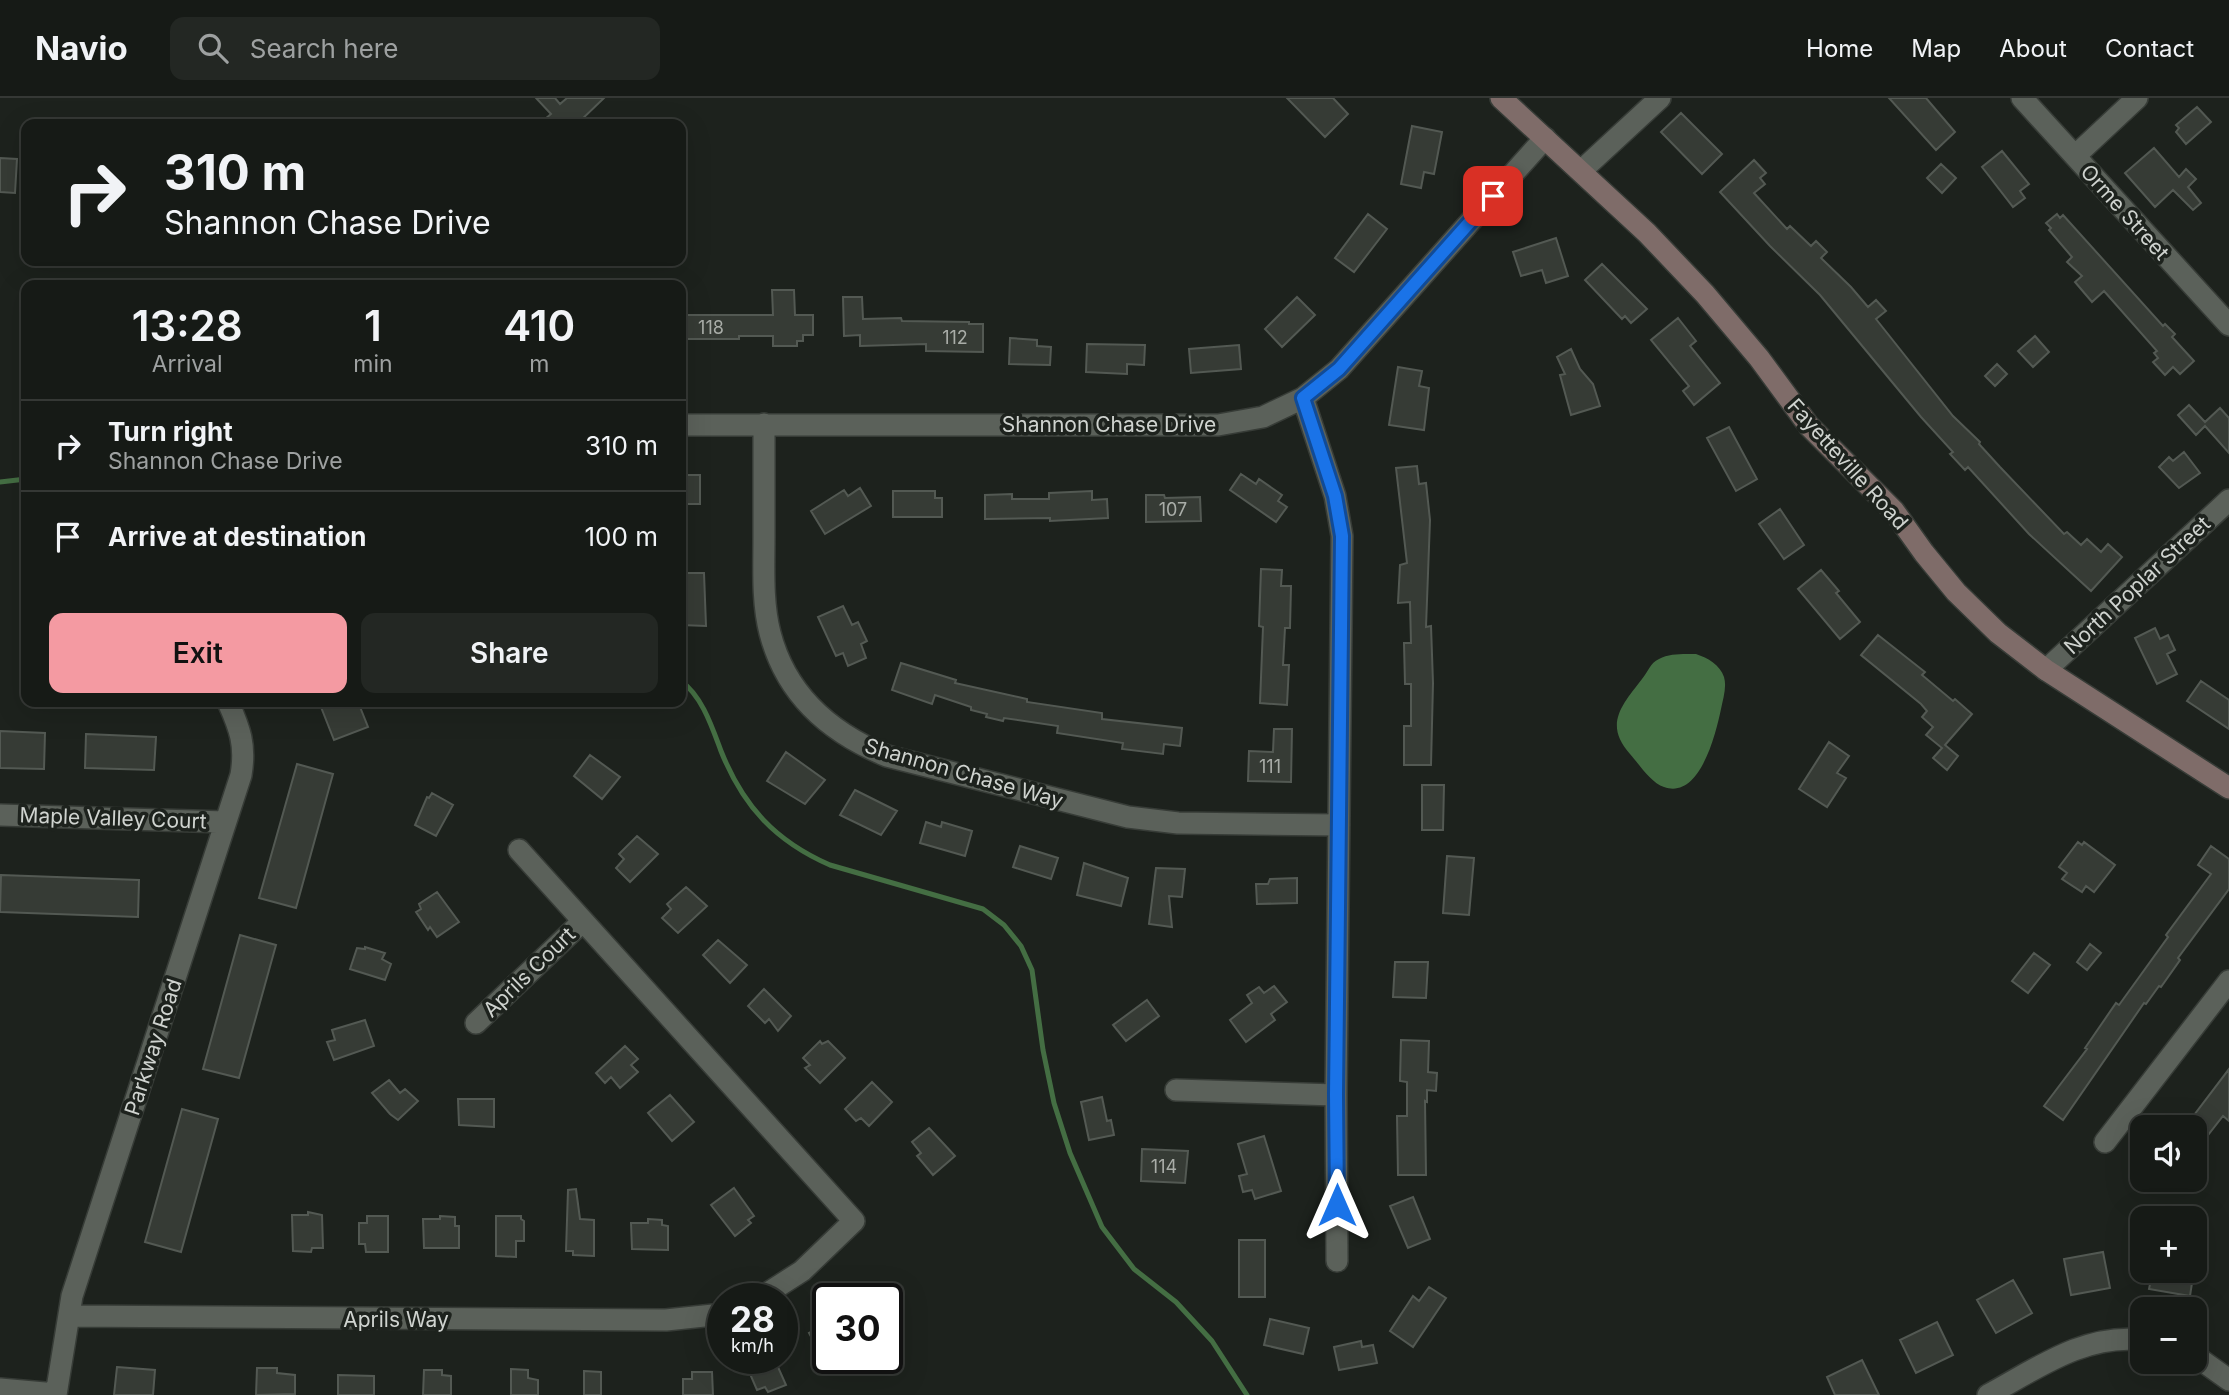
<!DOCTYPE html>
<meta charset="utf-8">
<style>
body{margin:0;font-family:Inter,sans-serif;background:#232723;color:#f1f3f6;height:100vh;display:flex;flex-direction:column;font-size:26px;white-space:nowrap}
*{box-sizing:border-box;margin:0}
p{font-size:23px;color:#9ea1a1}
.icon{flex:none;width:38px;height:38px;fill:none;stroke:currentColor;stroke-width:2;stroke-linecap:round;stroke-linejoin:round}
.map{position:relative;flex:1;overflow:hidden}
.panel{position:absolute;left:21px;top:182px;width:665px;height:427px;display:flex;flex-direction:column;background:#161a16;border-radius:14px;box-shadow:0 7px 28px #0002,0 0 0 2px #353835}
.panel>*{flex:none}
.hud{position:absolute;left:21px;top:21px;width:665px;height:147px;border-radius:14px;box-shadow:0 7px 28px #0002,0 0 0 2px #353835;background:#161a16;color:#f1f3f6;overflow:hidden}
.buttons{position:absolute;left:2130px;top:1017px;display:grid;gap:14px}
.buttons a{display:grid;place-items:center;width:77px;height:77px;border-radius:14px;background:#161a16;box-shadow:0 7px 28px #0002,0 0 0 2px #353835;font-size:35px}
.speed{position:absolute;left:707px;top:1185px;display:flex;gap:14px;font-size:35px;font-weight:700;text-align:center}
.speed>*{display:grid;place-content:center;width:91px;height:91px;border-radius:50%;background:#161a16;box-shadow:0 7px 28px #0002,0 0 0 2px #353835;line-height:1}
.speed small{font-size:18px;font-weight:400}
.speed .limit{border:4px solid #111;border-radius:10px;background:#fff;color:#111}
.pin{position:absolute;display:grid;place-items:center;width:60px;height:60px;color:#fff;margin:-30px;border-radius:14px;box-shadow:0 4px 10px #0006}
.me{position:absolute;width:77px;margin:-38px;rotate:0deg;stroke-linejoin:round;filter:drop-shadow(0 0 5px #0008)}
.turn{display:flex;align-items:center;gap:24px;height:147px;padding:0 28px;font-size:32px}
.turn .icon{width:91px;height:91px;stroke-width:2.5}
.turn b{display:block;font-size:49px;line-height:60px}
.eta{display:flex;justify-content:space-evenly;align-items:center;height:119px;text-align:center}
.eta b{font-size:42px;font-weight:600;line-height:49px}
.button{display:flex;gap:14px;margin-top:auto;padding:14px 28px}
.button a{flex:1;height:80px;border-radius:14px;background:#f49aa2;color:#111;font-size:28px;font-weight:600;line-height:80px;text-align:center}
.button a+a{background:#232723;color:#f1f3f6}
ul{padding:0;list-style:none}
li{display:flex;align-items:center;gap:21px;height:91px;padding:0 28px;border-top:2px solid #353835}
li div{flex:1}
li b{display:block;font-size:26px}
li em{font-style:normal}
header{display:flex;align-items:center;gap:42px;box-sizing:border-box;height:98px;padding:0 35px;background:#161a16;border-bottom:2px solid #353835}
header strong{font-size:33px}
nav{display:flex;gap:38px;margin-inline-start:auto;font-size:24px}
.search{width:490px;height:63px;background:#232723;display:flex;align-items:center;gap:18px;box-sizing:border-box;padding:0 24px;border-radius:14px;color:#9ea1a1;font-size:26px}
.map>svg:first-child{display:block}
.water{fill:#446e43}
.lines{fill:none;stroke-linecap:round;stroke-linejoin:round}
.stream{stroke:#446e43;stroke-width:5}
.building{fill:#363b35;stroke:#535953;stroke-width:2}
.street-casing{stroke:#373c37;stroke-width:24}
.secondary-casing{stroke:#373c37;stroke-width:24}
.street{stroke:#5b615a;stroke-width:21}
.secondary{stroke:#7f6c69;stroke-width:21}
.route-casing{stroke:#114b97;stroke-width:18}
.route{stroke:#1a73e8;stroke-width:12}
.labels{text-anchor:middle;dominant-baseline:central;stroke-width:7;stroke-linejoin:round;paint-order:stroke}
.number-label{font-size:18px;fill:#a9ada8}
.street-label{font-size:21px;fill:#cfd3cf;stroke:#1d221d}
</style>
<header>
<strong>Navio</strong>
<div class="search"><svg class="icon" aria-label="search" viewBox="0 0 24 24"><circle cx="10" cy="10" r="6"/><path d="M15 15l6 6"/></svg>Search here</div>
<nav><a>Home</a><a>Map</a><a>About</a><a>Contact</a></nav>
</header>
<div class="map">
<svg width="2229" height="1297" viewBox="0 0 2229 1297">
<rect width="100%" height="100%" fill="#1d221d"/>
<!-- water -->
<path class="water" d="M 1696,556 C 1708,560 1720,567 1724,579 C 1727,589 1723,601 1721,611 C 1716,635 1700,702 1664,689 C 1651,685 1639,666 1630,656 C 1603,626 1623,606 1642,581 C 1648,574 1650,565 1659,561 C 1670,555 1684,556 1696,556 Z"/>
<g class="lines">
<!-- stream -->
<path class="stream" d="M 0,384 L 26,381
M 681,583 C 702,598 712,629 721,653 C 743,708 775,743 830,767 L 983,811 L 1004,827 L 1021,848 L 1032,872 L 1043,952 L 1054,1005 L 1070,1055 L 1102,1129 L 1134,1171 L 1176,1204 L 1212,1243 L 1247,1297"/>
</g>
<!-- building -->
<path class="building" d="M 536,0 L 555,0 L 560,6 L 567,0 L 604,0 L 577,26 L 539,26 L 551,16 Z
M 1287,0 L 1333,0 L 1348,16 L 1325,39 Z
M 1889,0 L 1926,0 L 1955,34 L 1936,52 Z
M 2197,9 L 2211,24 L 2186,46 L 2176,34 L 2179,30 L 2176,27 Z
M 1681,15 L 1722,56 L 1702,76 L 1661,34 Z
M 1412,28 L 1442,34 L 1434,76 L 1424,74 L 1421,90 L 1401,86 Z
M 2154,50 L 2179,79 L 2186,71 L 2196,81 L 2188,89 L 2201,105 L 2193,112 L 2173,92 L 2155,109 L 2125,75 Z
M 2002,53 L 2029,86 L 2020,93 L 2025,100 L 2013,109 L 1982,69 Z
M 0,60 L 17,61 L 15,95 L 0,94 Z
M 1754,62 L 1766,75 L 1760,80 L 1765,86 L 1754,95 L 1787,131 L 1790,128 L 1811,148 L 1816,143 L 1827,154 L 1821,160 L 1851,189 L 1868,209 L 1876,202 L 1886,213 L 1876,221 L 1953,318 L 1980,344 L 1979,346 L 2000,369 L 2064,436 L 2067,434 L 2081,447 L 2087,441 L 2101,454 L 2108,446 L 2122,459 L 2091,493 L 2029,436 L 1968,369 L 1965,372 L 1950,356 L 1953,354 L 1921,319 L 1820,197 L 1770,148 L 1720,94 Z
M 1941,66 L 1956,80 L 1942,95 L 1927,80 Z
M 1368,116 L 1387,131 L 1354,174 L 1335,160 Z
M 2057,116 L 2060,120 L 2063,117 L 2163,228 L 2165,226 L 2175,236 L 2172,239 L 2194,263 L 2180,276 L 2173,269 L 2165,277 L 2153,264 L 2158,260 L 2154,255 L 2157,253 L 2104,193 L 2092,204 L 2075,184 L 2082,178 L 2067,164 L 2072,159 L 2049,132 L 2051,130 L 2046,125 Z
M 1556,140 L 1568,178 L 1546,185 L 1542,172 L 1521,178 L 1513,154 Z
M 1602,166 L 1647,211 L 1631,225 L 1625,218 L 1622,221 L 1585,182 Z
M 772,192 L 794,192 L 795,217 L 813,217 L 813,237 L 803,237 L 803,243 L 797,243 L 797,248 L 773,248 L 773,238 L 739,238 L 739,241 L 683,241 L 684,217 L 773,217 Z
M 843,199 L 862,199 L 863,221 L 901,220 L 902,223 L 969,224 L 969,226 L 983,226 L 983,254 L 926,253 L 926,246 L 860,248 L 860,237 L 844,238 Z
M 1297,199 L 1315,217 L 1282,249 L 1265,231 Z
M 1678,220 L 1696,243 L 1690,248 L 1720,285 L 1694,307 L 1683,293 L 1689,288 L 1651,242 Z
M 2035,238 L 2049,254 L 2033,269 L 2018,253 Z
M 1010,240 L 1037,242 L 1037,248 L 1051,249 L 1050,267 L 1009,266 Z
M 1087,246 L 1145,247 L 1144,267 L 1127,266 L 1127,276 L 1086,274 Z
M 1239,247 L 1241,271 L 1191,275 L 1189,251 Z
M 1571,251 L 1580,271 L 1593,286 L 1600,308 L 1571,317 L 1560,277 L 1565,276 L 1557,259 Z
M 1997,266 L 2007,276 L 1995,288 L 1985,278 Z
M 1398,269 L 1422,273 L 1419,288 L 1429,290 L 1424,332 L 1389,327 Z
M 2189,307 L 2205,324 L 2220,310 L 2229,320 L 2229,355 L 2205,328 L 2196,337 L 2178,317 Z
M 1729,329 L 1757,381 L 1736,393 L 1707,340 Z
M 2184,354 L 2200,375 L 2179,390 L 2159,369 L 2169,359 L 2173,363 Z
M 1417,368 L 1419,386 L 1426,385 L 1430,422 L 1426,529 L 1431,528 L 1433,585 L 1431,667 L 1404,667 L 1404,628 L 1411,628 L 1411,586 L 1405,586 L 1404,545 L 1411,545 L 1410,504 L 1398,505 L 1400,467 L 1407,465 L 1396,370 Z
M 1241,376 L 1256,386 L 1259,381 L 1282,397 L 1278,403 L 1287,409 L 1276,424 L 1230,392 Z
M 681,377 L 700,377 L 700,406 L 681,406 Z
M 860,390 L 871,408 L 825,436 L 811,413 L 844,392 L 848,398 Z
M 893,393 L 935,393 L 935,400 L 942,400 L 942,419 L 893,419 Z
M 1092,393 L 1092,402 L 1107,401 L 1108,420 L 1050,423 L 1050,420 L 985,421 L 985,397 L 1012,396 L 1012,401 L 1049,401 L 1049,395 Z
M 1146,397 L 1164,397 L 1165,400 L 1200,399 L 1201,423 L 1146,424 Z
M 1780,411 L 1804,447 L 1784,461 L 1759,426 Z
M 1261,471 L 1282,472 L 1281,488 L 1291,488 L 1290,530 L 1285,530 L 1283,567 L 1289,567 L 1287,607 L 1260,605 L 1263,529 L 1259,528 Z
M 1821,472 L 1839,493 L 1836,495 L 1860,524 L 1840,541 L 1798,491 Z
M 681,475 L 704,475 L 706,528 L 681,527 Z
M 843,508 L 852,527 L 858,524 L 867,543 L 861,546 L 866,560 L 848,568 L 843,555 L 836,558 L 818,519 Z
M 2155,530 L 2160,541 L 2168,537 L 2175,552 L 2167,556 L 2177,576 L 2157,586 L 2135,540 Z
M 1878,537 L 1925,574 L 1922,577 L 1953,603 L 1955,601 L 1972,616 L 1945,647 L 1958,658 L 1947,672 L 1933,660 L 1942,650 L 1926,637 L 1933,629 L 1922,619 L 1927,613 L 1921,606 L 1861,557 Z
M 901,565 L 956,582 L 955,585 L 1027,601 L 1027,604 L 1102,615 L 1102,621 L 1182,630 L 1180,648 L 1164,646 L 1163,656 L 1122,651 L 1123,645 L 1057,635 L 1058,628 L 1004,620 L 1003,623 L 986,619 L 987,616 L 971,612 L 971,609 L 935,597 L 932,606 L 892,592 Z
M 2201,583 L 2229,602 L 2229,631 L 2187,603 Z
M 319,604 L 358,604 L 368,629 L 334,642 Z
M 1274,631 L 1292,631 L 1291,684 L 1248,683 L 1249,653 L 1273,654 Z
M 0,633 L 45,635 L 44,671 L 0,670 Z
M 86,636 L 156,639 L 154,672 L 85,670 Z
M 1829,644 L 1849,658 L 1837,675 L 1846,680 L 1827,709 L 1799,691 Z
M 786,654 L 825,682 L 805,706 L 767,683 Z
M 590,657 L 620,679 L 602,701 L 574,678 Z
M 297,666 L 333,676 L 296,810 L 259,800 Z
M 1422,687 L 1444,687 L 1443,732 L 1422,732 Z
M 855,692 L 897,713 L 881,737 L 840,717 Z
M 432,695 L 453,707 L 436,738 L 415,727 L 427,699 L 429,700 Z
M 926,724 L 941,729 L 942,724 L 972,733 L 965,758 L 920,745 Z
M 637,738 L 658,756 L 630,784 L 616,770 L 624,761 L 619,756 Z
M 2078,744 L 2082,747 L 2084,744 L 2115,767 L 2094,794 L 2086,788 L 2082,794 L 2062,781 L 2067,775 L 2059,769 Z
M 1020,748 L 1058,760 L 1051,781 L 1013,769 Z
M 2211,748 L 2229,761 L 2229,791 L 2178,860 L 2180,862 L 2161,889 L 2159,888 L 2146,906 L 2144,905 L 2063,1022 L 2044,1008 L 2087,951 L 2085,950 L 2116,905 L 2119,907 L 2168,839 L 2166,837 L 2211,776 L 2198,767 Z
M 1447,758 L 1474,760 L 1469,817 L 1443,815 Z
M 1084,765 L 1128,780 L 1121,808 L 1077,797 Z
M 1156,770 L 1185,771 L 1182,799 L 1169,798 L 1172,829 L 1149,826 Z
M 1,777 L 139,782 L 138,819 L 0,814 Z
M 1297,780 L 1297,805 L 1257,806 L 1256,786 L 1268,786 L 1270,781 Z
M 686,789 L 707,808 L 678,835 L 662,820 L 671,811 L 667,806 Z
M 437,794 L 459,824 L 437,839 L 430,829 L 428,832 L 416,814 L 421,811 L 419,806 Z
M 240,837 L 276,847 L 239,980 L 203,971 Z
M 718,842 L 747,867 L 730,885 L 703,857 Z
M 2090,846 L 2101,855 L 2087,872 L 2077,864 Z
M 365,849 L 385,855 L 382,861 L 391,866 L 385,882 L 350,871 L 357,850 L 365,851 Z
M 2034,855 L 2050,867 L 2028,895 L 2012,883 Z
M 1395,864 L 1428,864 L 1426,900 L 1393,899 Z
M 1274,888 L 1287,904 L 1271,916 L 1275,922 L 1246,944 L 1230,922 L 1252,905 L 1247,897 L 1259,889 L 1264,895 Z
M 764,891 L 791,918 L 778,933 L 769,921 L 765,925 L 748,908 Z
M 1147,902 L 1159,918 L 1126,943 L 1113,927 Z
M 365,922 L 374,948 L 334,962 L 327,944 L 335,942 L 332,932 Z
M 1401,942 L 1429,943 L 1428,974 L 1437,975 L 1436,993 L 1427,992 L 1427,1004 L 1425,1003 L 1426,1077 L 1398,1077 L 1397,1018 L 1407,1018 L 1407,984 L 1400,983 Z
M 820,943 L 822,946 L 828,943 L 845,960 L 820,985 L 805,970 L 810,967 L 803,960 Z
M 625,948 L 638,961 L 631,967 L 638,974 L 620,990 L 611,979 L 605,985 L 596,975 Z
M 2229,971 L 2229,1023 L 2223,1018 L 2194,1055 L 2194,1029 L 2185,1029 Z
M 389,982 L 400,995 L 405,991 L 418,1003 L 398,1022 L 390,1016 L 372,995 Z
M 872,984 L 892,1004 L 869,1028 L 861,1020 L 856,1023 L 845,1011 Z
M 670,997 L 694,1024 L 672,1043 L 648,1015 Z
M 1102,999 L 1107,1023 L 1111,1022 L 1114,1037 L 1089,1042 L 1081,1004 Z
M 458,1001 L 494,1001 L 494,1029 L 459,1027 Z
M 182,1011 L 218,1021 L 181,1154 L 145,1144 Z
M 929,1030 L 955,1058 L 933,1077 L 917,1058 L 921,1055 L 912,1044 Z
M 1264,1038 L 1281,1093 L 1255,1101 L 1252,1092 L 1243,1094 L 1239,1078 L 1247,1076 L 1238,1046 Z
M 1142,1051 L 1188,1053 L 1185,1085 L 1141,1083 Z
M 734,1090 L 754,1118 L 748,1122 L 751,1125 L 735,1138 L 711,1107 Z
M 576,1091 L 580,1121 L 594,1122 L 594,1158 L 573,1157 L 573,1153 L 566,1153 L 568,1092 Z
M 1413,1099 L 1430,1141 L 1408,1150 L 1390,1108 Z
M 308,1114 L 322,1117 L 323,1150 L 312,1150 L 311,1154 L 293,1153 L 292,1117 L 308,1117 Z
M 367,1118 L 388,1118 L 388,1154 L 366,1154 L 365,1146 L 359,1146 L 359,1125 L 367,1125 Z
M 440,1118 L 455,1119 L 455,1128 L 459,1128 L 459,1150 L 424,1150 L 423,1121 L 440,1121 Z
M 496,1118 L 521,1118 L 521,1121 L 524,1123 L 524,1143 L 516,1143 L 516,1159 L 496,1158 Z
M 648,1121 L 662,1122 L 662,1127 L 668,1128 L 668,1152 L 632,1151 L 631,1125 L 648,1125 Z
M 1239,1142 L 1265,1142 L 1265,1199 L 1239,1199 Z
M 2103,1154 L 2110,1190 L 2071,1197 L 2064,1161 Z
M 2153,1172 L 2194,1172 L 2190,1198 L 2149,1191 Z
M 2013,1182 L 2032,1215 L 1996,1235 L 1977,1202 Z
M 1429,1189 L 1446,1200 L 1413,1249 L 1390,1233 L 1413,1198 L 1419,1203 Z
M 1270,1221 L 1309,1230 L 1303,1256 L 1264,1247 Z
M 1937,1224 L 1953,1257 L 1916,1275 L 1900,1242 Z
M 828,1225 L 828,1270 L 809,1235 Z
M 1361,1243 L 1362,1249 L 1373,1247 L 1377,1265 L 1339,1272 L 1334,1249 Z
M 751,1260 L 774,1260 L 786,1287 L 768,1294 L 765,1289 L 757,1292 L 747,1269 L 754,1267 Z
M 1862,1262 L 1879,1297 L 1835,1297 L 1827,1279 Z
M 117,1269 L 155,1272 L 153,1297 L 114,1297 Z
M 257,1270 L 277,1270 L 277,1275 L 295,1277 L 295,1296 L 256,1297 Z
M 511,1271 L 528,1272 L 528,1280 L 538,1282 L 538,1297 L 511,1297 Z
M 424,1272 L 442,1272 L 442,1277 L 451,1278 L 451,1297 L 423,1297 Z
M 584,1273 L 601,1274 L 601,1297 L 584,1297 Z
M 692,1274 L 712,1274 L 713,1297 L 683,1297 L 683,1281 L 692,1281 Z
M 338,1277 L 374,1278 L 374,1297 L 338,1297 Z"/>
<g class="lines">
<defs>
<path id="street" d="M 2022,0 L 2229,227
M 2075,58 L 2137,0
M 1581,73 L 1660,0
M 1303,300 L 1335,398 L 1342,438 L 1336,997 L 1337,1163
M 764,326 C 764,364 764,401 764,439 C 764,470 762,504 770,535 C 786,597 830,635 887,658 L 1128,719 L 1178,725 L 1339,727
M 681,327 L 1218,327 L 1263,319 L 1303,300 L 1339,271 L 1545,40
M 2046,572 L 2229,402
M 0,717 L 225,724
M 519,752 L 854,1123 L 802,1173 L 760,1200
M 476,925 L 582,824
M 1176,992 L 1336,997
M 2105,1044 L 2229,883
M 69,1218 L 666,1222 L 723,1216
M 2194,1257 L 2229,1282
M 0,1291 L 56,1296
M 56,1297 L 72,1198 L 241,677 C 246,647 240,631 228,604
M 1988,1297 C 2036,1271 2085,1235 2142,1242"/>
<path id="secondary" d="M 1501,0 L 1647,135 L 1705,196 L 1759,260 L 1809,328 L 1894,413 L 1924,455 L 1956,494 L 1998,535 L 2046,572 L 2229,690"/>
</defs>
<!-- street casing -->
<use href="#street" class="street-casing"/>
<!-- secondary casing -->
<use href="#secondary" class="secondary-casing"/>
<!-- street -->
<use href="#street" class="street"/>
<!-- secondary -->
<use href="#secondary" class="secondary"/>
</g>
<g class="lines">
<defs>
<path id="route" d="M 1337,1107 L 1336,997 L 1342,438 L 1335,398 L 1303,300 L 1339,271 L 1493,98"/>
</defs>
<!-- route casing -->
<use href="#route" class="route-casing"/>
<!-- route -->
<use href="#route" class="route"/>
</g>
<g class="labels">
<!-- number labels -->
<g class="number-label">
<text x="711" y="229">118</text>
<text x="955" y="239">112</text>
<text x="1173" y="411">107</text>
<text x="1270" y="668">111</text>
<text x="1164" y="1068">114</text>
</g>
<!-- street labels -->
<g class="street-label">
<text transform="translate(2125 114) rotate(48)">Orme Street</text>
<text x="1109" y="326">Shannon Chase Drive</text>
<text transform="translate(1848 366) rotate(48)">Fayetteville Road</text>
<text transform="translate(2137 487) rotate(-43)">North Poplar Street</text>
<text transform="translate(964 675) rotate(16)">Shannon Chase Way</text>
<text transform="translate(113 720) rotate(2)">Maple Valley Court</text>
<text transform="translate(529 874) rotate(-44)">Aprils Court</text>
<text transform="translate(153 949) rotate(-72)">Parkway Road</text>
<text x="396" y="1221">Aprils Way</text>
</g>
</g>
</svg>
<div class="buttons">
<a><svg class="icon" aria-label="sound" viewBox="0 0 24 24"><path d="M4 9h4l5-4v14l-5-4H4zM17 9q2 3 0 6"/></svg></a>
<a>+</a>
<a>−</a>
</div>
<div class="speed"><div>28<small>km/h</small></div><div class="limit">30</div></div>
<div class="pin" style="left:1493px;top:98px;background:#d93025"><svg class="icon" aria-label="arrive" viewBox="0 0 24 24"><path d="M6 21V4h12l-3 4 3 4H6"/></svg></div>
<svg class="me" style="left:1337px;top:1107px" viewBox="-20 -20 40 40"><path d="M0-17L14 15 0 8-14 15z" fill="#1a73e8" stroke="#fff" stroke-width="4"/></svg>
<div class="hud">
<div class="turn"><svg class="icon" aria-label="right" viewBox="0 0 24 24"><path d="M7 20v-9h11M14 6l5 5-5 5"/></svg><div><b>310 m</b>Shannon Chase Drive</div></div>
</div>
<section class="panel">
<div class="eta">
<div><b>13:28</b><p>Arrival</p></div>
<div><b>1</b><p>min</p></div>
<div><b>410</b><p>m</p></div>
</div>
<ul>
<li><svg class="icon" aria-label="right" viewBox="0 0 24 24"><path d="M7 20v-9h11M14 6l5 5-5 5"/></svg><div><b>Turn right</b><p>Shannon Chase Drive</p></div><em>310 m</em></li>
<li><svg class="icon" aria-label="arrive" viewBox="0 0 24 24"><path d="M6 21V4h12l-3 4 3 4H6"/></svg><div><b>Arrive at destination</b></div><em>100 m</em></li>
</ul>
<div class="button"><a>Exit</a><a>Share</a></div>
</section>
</div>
